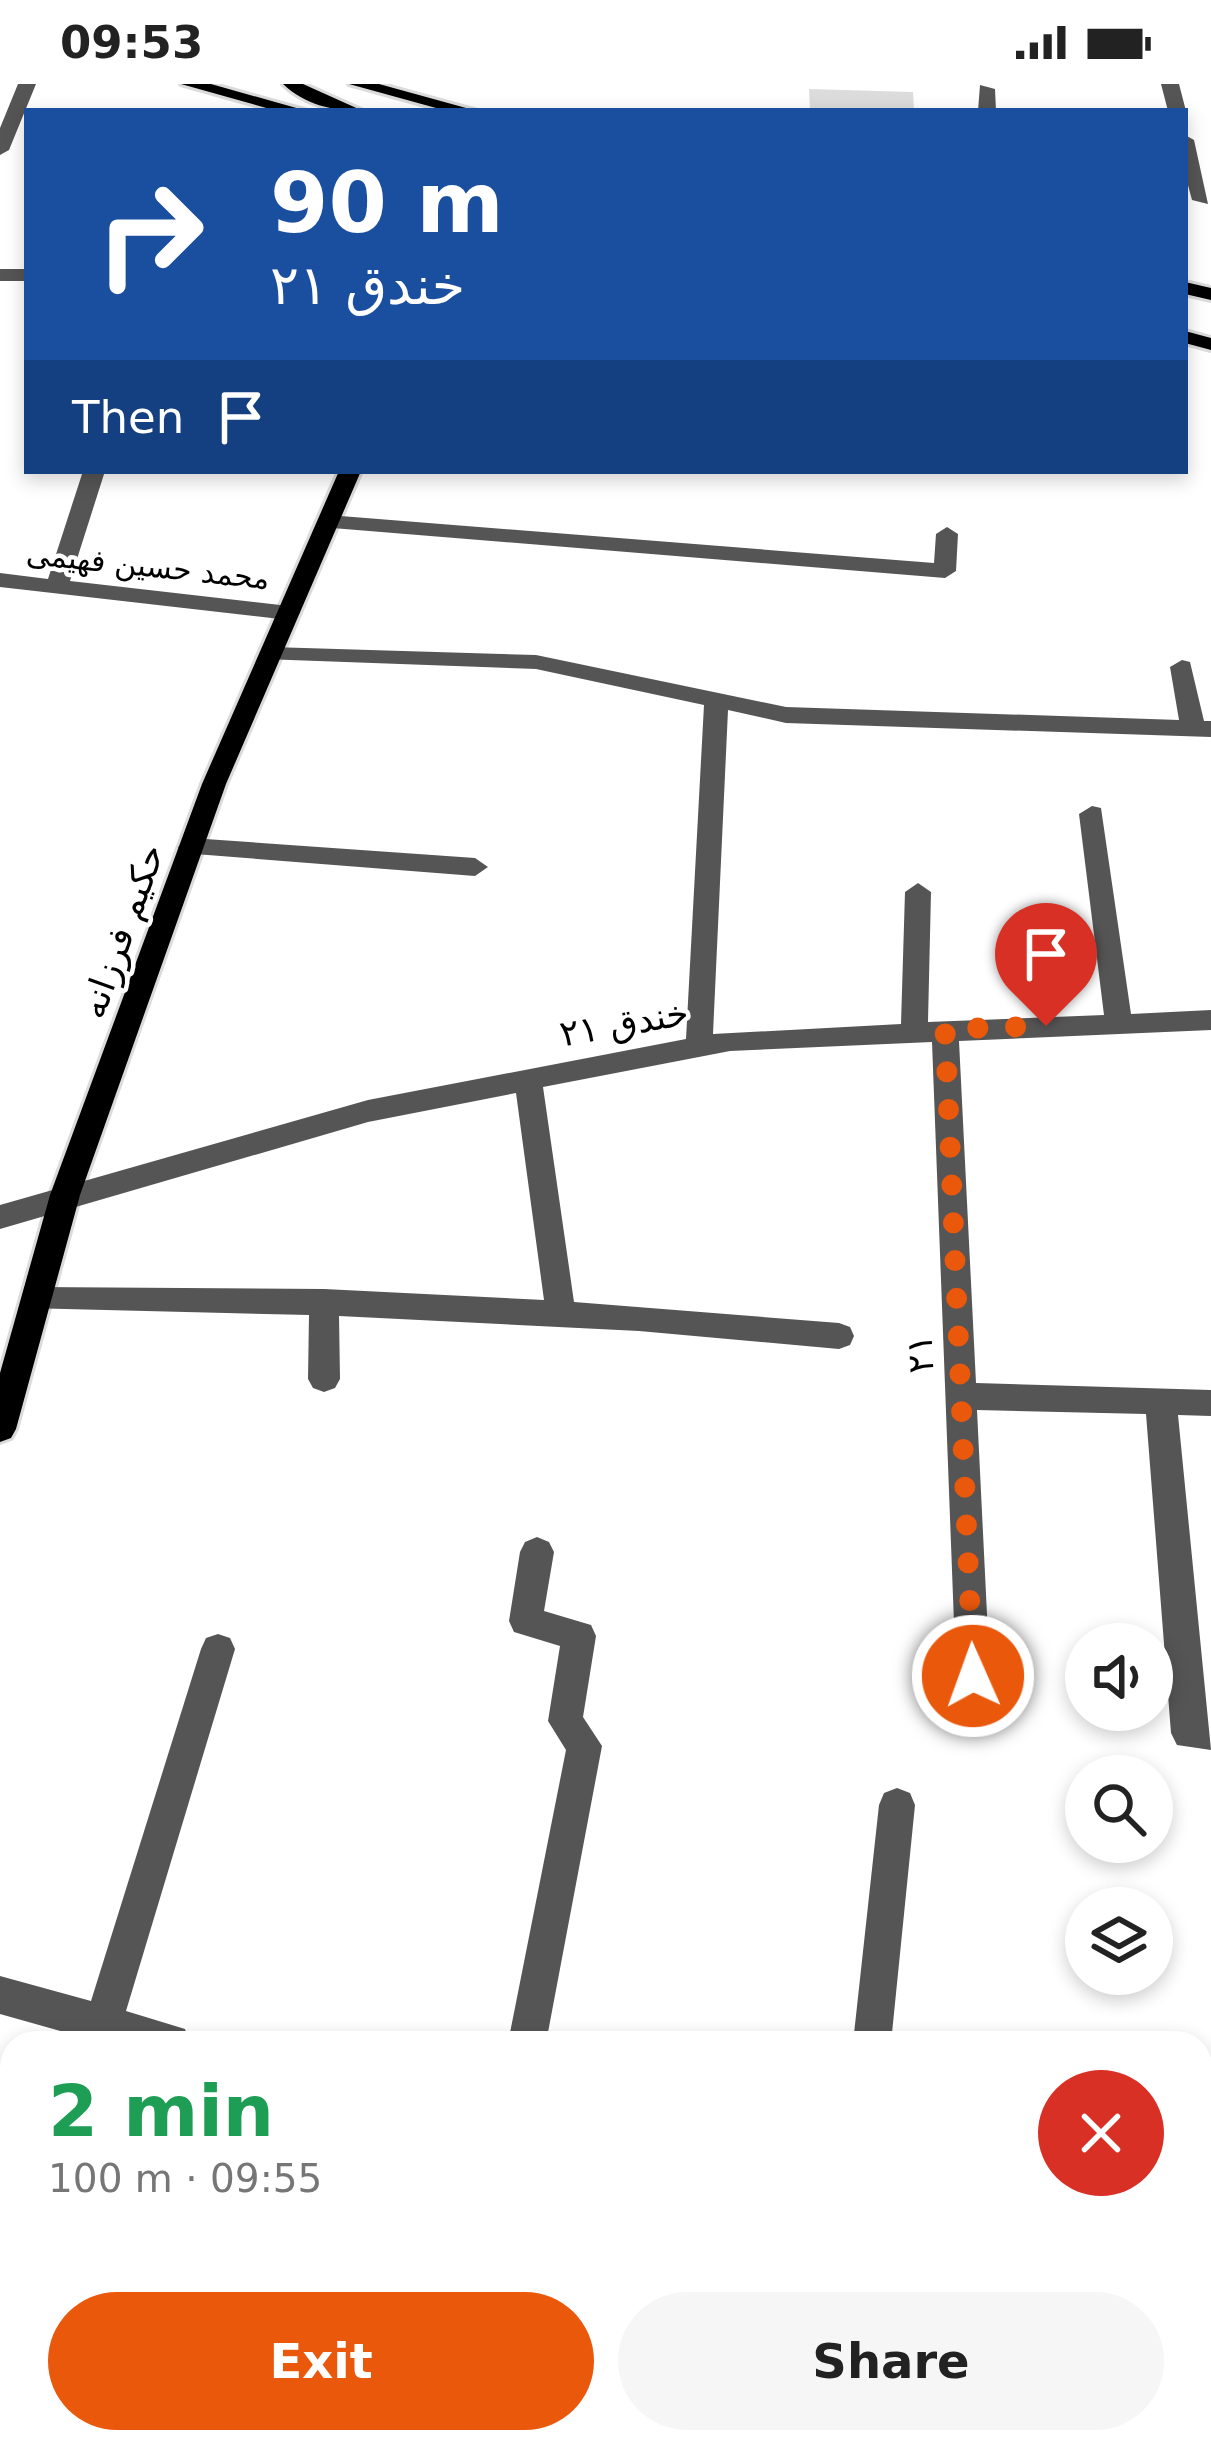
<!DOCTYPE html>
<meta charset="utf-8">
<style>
body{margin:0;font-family:"DejaVu Sans",Vazirmatn,sans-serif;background:#f6f6f6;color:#222;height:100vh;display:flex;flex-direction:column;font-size:45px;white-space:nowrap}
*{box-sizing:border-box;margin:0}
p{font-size:39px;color:#767676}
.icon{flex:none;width:66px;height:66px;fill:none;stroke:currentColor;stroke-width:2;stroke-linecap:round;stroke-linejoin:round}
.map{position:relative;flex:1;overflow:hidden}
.sheet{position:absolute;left:0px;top:1947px;width:1212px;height:423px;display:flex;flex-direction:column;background:#fff;border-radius:36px 36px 0 0;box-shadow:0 6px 18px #0003}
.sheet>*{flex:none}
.top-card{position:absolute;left:24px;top:24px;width:1164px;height:366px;border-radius:0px;box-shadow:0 6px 18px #0003;background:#1a4fa0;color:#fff;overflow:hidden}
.fabs{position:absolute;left:1065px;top:1539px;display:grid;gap:24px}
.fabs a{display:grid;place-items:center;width:108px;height:108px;border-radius:50%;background:#fff;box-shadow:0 6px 18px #0003;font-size:60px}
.pin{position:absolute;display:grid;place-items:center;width:102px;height:102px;color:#fff;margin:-123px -51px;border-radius:50% 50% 50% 0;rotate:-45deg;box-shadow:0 0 12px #0007}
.pin .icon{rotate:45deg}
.me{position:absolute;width:132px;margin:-66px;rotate:358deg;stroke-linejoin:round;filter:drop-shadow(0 0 9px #0008)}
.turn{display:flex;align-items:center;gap:42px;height:252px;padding:0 48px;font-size:54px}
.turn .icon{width:156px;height:156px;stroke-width:2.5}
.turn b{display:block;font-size:84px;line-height:102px}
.then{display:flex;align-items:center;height:114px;padding:0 48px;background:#0003;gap:24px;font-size:45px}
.round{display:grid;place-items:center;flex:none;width:126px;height:126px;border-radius:63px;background:#f6f6f6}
.summary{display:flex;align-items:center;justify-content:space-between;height:204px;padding:0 48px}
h1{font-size:72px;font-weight:700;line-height:90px;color:#1e9e55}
.cta{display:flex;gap:24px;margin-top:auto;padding:24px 48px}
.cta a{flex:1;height:138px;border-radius:72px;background:#ea580c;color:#fff;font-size:48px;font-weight:700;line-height:138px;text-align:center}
.cta a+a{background:#f6f6f6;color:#222}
.status{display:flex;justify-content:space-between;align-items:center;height:84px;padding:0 60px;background:#fff;direction:ltr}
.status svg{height:33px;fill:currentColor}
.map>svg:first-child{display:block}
.green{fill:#dcdcdc}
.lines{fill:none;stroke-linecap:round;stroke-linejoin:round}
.major-casing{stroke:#dbdbdb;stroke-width:6}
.minor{fill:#555;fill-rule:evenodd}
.major{fill:#000;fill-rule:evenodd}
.route{stroke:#ea580c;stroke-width:21;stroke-dasharray:0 37.8}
.labels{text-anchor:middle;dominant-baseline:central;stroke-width:9;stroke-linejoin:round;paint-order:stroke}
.far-street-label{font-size:30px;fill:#000;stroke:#fff}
.street-label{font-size:36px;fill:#000;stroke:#fff}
</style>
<div class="status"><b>09:53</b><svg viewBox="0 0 49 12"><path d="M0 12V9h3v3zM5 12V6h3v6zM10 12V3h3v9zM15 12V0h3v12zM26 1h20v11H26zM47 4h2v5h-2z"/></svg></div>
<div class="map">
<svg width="1211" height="2369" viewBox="0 0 1211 2369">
<rect width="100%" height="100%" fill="#fff"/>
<!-- green -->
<path class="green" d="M 809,5 L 913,8 L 914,27 L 810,27 Z"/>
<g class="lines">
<defs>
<path id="major" d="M 181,0 L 211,0 L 307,27 L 277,27 Z
M 283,0 L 303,0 L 363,27 C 333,27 305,21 283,0 Z
M 349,0 L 379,0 L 477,27 L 447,27 Z
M 1185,198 L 1211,204 L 1211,216 L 1185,210 Z
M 1185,247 L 1211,254 L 1211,266 L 1185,259 Z
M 339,387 L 361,387 L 226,700 L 80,1111 L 16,1345 L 11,1354 L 0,1358 L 0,1289 L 50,1111 L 202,700 Z"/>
</defs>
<!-- major casing -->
<use href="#major" class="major-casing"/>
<!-- minor -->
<path class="minor" d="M 18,0 L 36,0 L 9,66 L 0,71 L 0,44 Z
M 1161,0 L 1179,0 L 1186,27 L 1185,28 L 1168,27 Z
M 980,1 L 995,5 L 996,27 L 978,27 Z
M 1185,51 L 1194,56 L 1208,120 L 1192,116 L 1185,90 Z
M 0,185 L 27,185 L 27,197 L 0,197 Z
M 83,387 L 105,387 L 70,497 L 289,522 L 300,529 L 289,536 L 0,503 L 0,489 L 48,495 Z
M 328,431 L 934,479 L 936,450 L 947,443 L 958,450 L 956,487 L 945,494 L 320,443 L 317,438 Z
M 271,563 L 536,571 L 786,623 L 1179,636 L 1170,583 L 1182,576 L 1190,578 L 1204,637 L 1211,637 L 1211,653 L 786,639 L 728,626 L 713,950 L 901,940 L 905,808 L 918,799 L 931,808 L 928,938 L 1104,931 L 1079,730 L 1092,722 L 1101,724 L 1131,930 L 1211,926 L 1211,946 L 959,957 L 976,1299 L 1211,1306 L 1211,1332 L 1178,1331 L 1211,1666 L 1177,1661 L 1171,1649 L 1146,1330 L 977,1326 L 990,1592 L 985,1603 L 973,1608 L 961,1603 L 956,1592 L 932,958 L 730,967 L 543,1003 L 574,1218 L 839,1239 L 850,1243 L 854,1252 L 850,1261 L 839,1265 L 639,1247 L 339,1232 L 340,1295 L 335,1304 L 324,1308 L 313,1304 L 308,1295 L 309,1231 L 25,1224 L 21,1215 L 25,1206 L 36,1203 L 324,1205 L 544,1216 L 516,1009 L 368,1038 L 0,1145 L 0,1121 L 368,1016 L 686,955 L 704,621 L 536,585 L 263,575 L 259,570 Z
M 191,754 L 475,774 L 488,783 L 475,792 L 182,769 L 178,763 Z
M 537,1453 L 549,1458 L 554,1468 L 544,1527 L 591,1541 L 596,1552 L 583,1633 L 602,1662 L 546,1959 L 508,1959 L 566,1666 L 548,1637 L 560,1562 L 514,1548 L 509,1537 L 520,1468 L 525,1458 Z
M 218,1550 L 230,1554 L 235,1565 L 126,1927 L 185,1945 L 190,1959 L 103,1959 L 0,1930 L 0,1892 L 91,1917 L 201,1565 L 206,1554 Z
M 897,1704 L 910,1709 L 915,1721 L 891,1959 L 853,1959 L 879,1721 L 884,1709 Z
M 1200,2190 L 1211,2194 L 1211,2236 L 1200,2232 Z
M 768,2358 L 810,2358 L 808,2369 L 766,2369 Z"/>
<!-- major -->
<use href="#major" class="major"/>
</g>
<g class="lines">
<!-- route -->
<path class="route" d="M 973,1592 L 945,945 L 1046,942"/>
</g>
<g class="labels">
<!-- far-street labels -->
<g class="far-street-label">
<text transform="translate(148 482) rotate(6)">محمد حسین فهیمی</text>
</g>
<!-- street labels -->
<g class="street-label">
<text transform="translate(122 847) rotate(-70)">حکیم فرزانه</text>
<text transform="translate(624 939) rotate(-10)">۲۱ خندق</text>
<text transform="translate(920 1270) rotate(-93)">۲۱</text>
</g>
</g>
</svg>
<div class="fabs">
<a><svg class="icon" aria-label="sound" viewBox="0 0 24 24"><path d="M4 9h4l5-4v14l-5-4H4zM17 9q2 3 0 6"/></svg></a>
<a><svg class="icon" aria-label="search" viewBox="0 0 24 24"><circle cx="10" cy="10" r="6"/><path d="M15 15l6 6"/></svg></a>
<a><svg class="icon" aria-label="layers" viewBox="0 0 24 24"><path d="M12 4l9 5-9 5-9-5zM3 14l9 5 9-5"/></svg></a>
</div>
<div class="pin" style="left:1046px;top:942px;background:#d93025"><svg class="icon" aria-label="arrive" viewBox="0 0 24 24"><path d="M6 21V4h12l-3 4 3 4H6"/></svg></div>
<svg class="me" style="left:973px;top:1592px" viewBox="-20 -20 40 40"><circle r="17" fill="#ea580c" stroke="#fff" stroke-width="3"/><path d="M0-11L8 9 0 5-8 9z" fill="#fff"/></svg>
<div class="top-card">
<div class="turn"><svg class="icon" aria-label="right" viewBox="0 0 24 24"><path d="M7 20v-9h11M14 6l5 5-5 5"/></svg><div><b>90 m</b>۲۱ خندق</div></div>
<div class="then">Then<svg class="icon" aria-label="arrive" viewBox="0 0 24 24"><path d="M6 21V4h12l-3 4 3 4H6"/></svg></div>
</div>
<section class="sheet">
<div class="summary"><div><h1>2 min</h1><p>100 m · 09:55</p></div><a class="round" style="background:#d93025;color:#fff"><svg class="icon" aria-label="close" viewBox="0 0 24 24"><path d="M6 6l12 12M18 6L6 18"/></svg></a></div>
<div class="cta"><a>Exit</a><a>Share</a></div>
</section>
</div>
